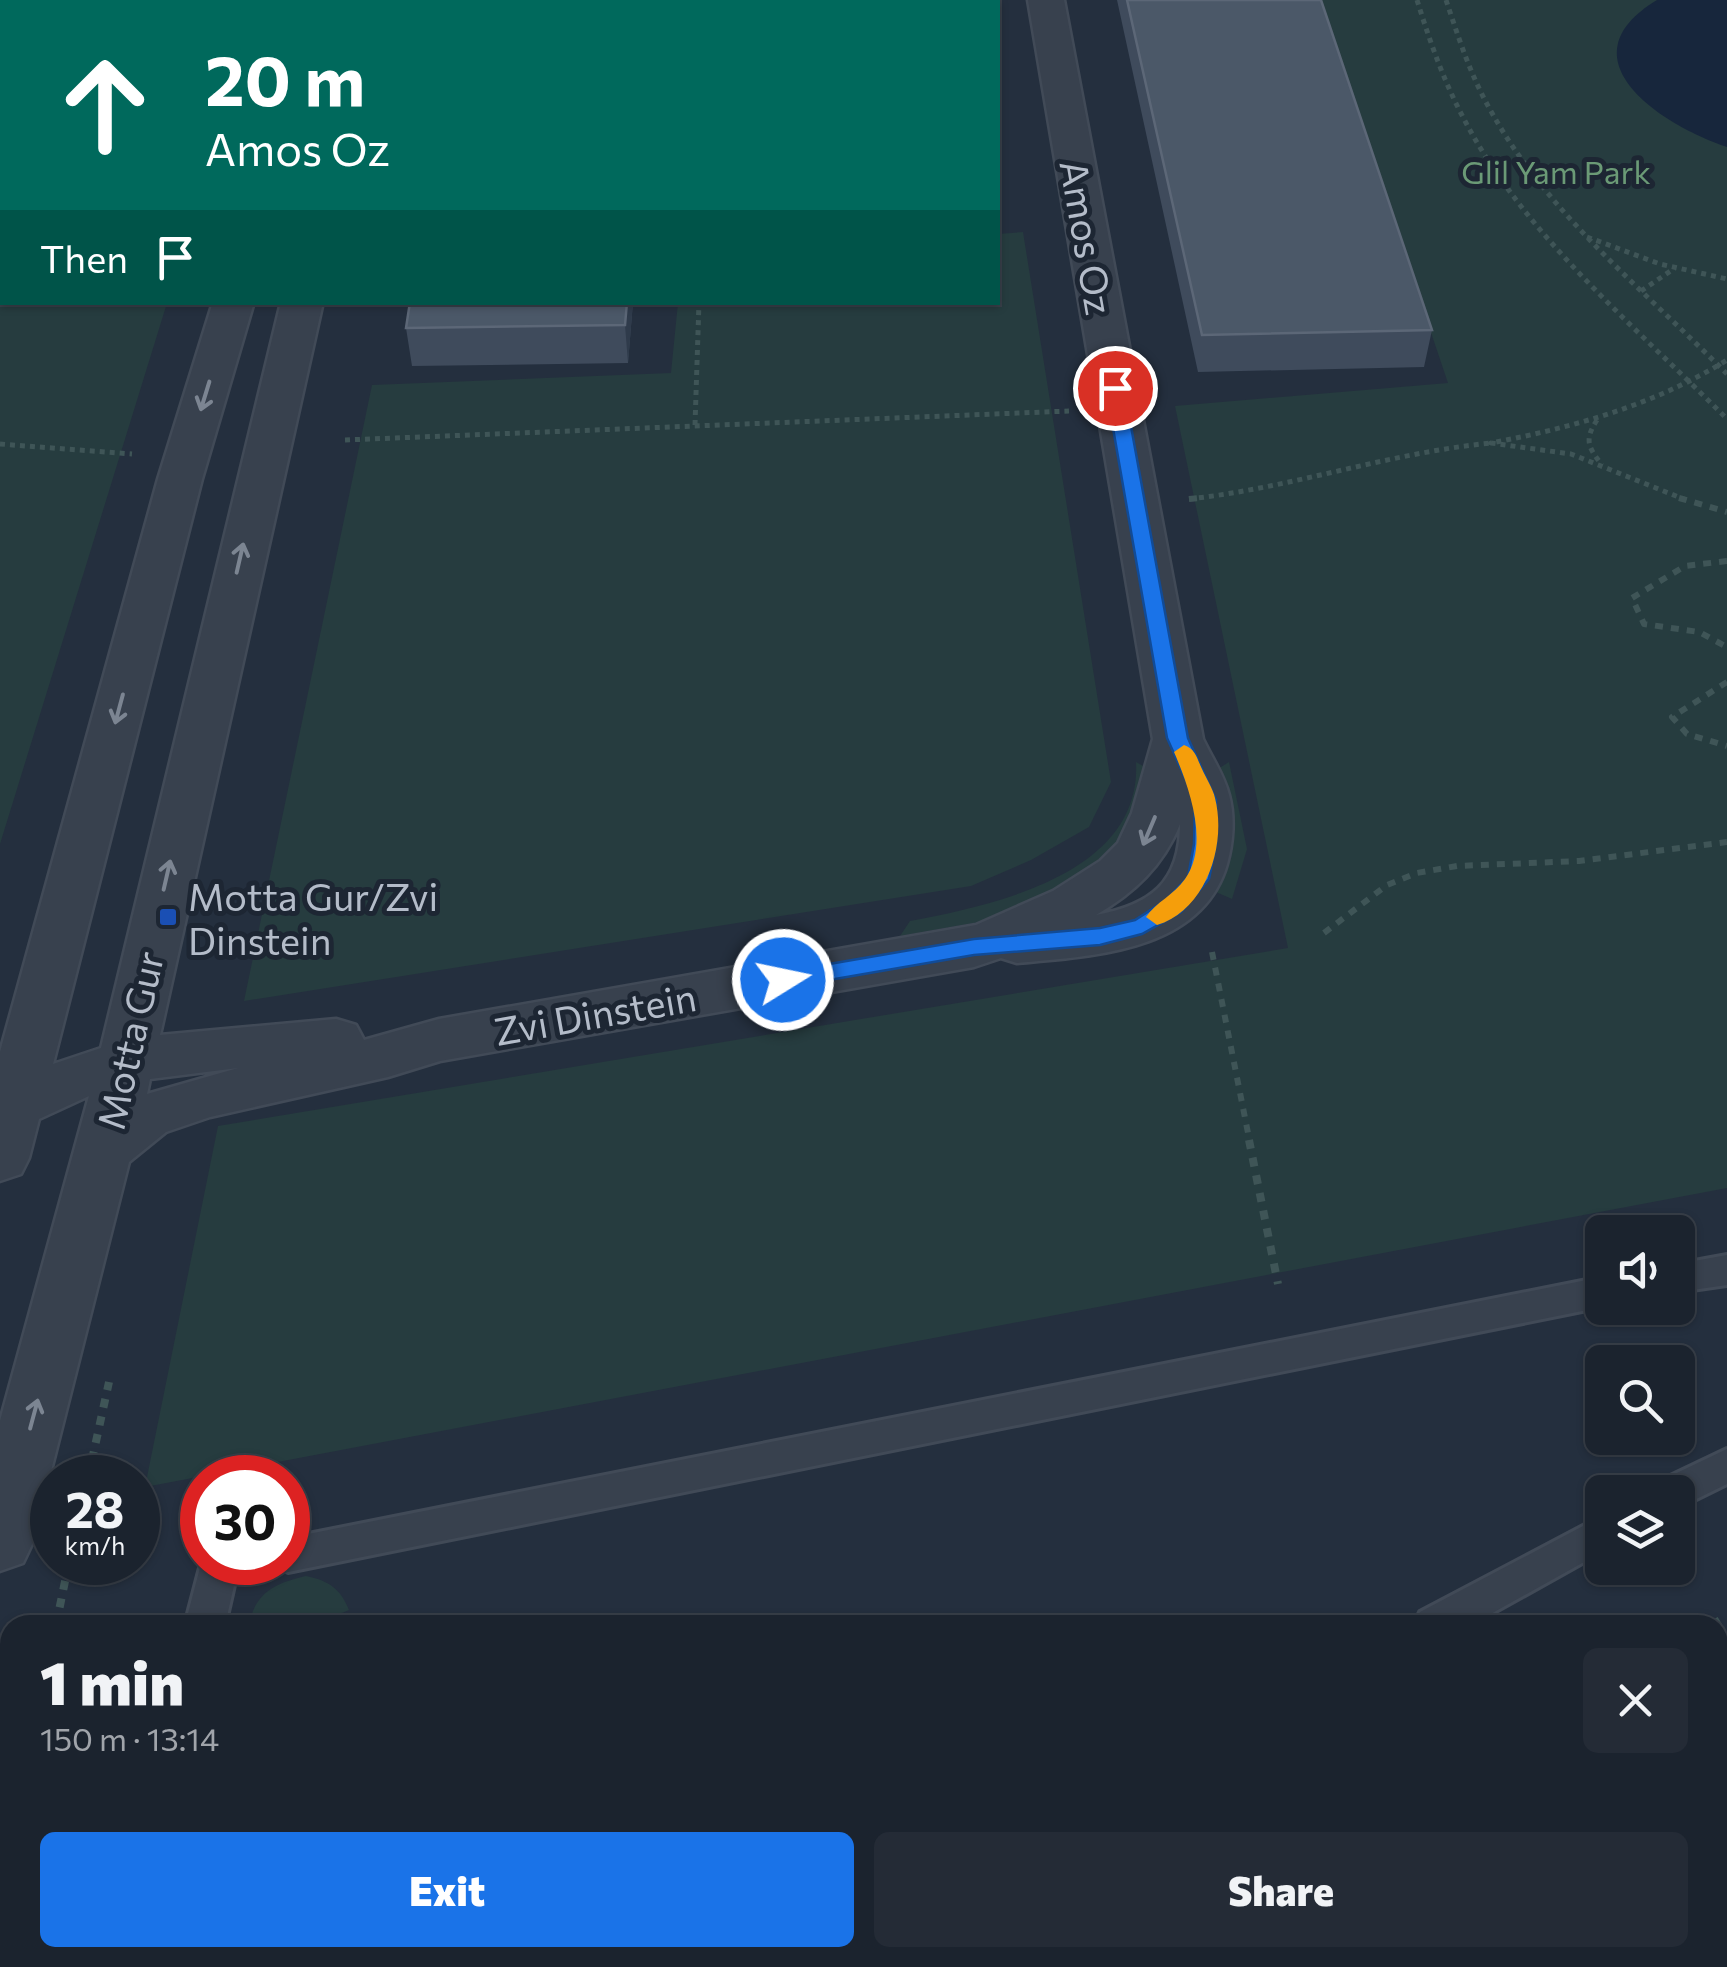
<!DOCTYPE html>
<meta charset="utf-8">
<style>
body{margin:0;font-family:Commissioner,sans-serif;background:#242b36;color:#f1f3f6;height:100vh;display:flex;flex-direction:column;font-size:38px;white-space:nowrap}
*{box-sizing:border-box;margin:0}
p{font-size:32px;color:#a0a4aa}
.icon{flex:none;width:55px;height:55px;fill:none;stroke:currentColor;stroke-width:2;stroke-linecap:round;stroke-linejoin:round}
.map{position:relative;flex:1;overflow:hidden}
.side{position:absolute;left:0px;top:1615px;width:1728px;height:352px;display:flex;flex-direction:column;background:#1b232e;border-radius:30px 30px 0 0;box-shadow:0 2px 8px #0004,0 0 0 2px #39404a}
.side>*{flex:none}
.top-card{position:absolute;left:0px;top:0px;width:1000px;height:305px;box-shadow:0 2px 8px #0004,0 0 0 2px #39404a;background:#00695c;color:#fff;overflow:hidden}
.buttons{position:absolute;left:1585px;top:1215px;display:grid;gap:20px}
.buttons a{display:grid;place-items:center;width:110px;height:110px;border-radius:15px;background:#1b232e;box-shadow:0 2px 8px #0004,0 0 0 2px #39404a;font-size:50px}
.speed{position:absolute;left:30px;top:1455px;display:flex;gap:20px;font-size:50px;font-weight:700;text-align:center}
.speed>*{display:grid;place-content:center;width:130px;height:130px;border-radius:50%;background:#1b232e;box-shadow:0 2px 8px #0004,0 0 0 2px #39404a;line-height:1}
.speed small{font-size:25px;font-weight:400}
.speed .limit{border:15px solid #d22;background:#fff;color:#111}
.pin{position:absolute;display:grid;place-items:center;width:85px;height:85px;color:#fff;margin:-42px;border:5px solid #fff;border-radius:50%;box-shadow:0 2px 10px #0007}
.me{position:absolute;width:110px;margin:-55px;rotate:80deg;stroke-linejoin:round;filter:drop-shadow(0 0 8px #0008)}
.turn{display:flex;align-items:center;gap:35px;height:210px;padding:0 40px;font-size:45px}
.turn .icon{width:130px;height:130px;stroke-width:2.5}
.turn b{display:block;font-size:70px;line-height:85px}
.then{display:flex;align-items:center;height:95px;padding:0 40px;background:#0003;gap:20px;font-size:38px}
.round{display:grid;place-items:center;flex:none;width:105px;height:105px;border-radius:15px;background:#242b36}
.overview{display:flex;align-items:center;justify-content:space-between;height:170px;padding:0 40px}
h1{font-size:60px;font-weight:800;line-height:75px}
.button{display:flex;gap:20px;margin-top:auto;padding:20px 40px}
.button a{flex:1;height:115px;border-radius:15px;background:#1a73e8;color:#fff;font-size:40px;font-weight:800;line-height:115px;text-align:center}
.button a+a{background:#242b36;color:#f1f3f6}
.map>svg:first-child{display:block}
.green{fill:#263c3f}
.water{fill:#17263c}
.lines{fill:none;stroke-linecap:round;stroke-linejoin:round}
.lane-casing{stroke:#414a57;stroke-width:6}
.street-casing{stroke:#414a57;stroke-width:5}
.path-far2{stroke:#3f5557;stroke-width:5;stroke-dasharray:5 5;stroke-linecap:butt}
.path-far1{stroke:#3f5557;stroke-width:6;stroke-dasharray:8 8;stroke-linecap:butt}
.path{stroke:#3f5557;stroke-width:8;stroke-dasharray:9 9;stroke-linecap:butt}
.lane{fill:#38414e;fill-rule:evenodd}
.street{fill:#38414e;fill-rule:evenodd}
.wall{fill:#3f4b5c}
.shaded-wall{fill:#2f3b4b}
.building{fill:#4b5868;stroke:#5c6777;stroke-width:2.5}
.oneway{stroke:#7c8592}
.route{fill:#1a73e8;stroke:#114b97;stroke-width:2.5}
.slow{fill:#f59e0b}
.transit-dot{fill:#1a4fb4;stroke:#1d2633;stroke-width:4}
.labels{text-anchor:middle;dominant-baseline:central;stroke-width:10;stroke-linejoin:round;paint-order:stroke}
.far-park-label{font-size:32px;fill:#6b9a76;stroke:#1d2633}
.street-label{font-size:38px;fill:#b4bcc9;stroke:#1d2633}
.poi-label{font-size:38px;fill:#b4bcc9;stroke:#1d2633;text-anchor:start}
</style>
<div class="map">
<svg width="1727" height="1967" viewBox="0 0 1727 1967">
<rect width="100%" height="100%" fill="#242f3e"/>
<!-- green -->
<path class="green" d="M 0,0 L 338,0 L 2,2 L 2,302 L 167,303 L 0,844 Z
M 1319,0 L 1727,0 L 1727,1188 L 145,1487 L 218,1126 L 1288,948 L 1175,406 L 1448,383 Z
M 1023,232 L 1111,782 L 1089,827 L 1031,860 L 971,886 L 244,1001 L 372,385 L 671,373 L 678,303 L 998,302 L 998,234 Z
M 1136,762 L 1152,771 L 1146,807 L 1093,876 L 991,920 L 900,936 L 910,921 C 994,905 1142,874 1136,762 Z
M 1229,762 L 1247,849 L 1232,899 L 1216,892 L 1228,852 L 1213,772 Z
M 306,1576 C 329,1581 340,1588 349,1610 L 313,1625 L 249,1625 C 255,1592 276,1583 306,1576 Z
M 222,1958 L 430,1958 L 433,1967 L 223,1967 Z"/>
<!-- water -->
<path class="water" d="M 1657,0 L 1727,0 L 1727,147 C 1663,126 1559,59 1657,0 Z"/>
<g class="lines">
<defs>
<path id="lane" d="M 1727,1255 L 1727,1285 L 1678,1292 L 1678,1264 Z
M 1602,1277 L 1602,1307 L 288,1572 L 272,1562 L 288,1562 L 288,1538 Z
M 1727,1449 L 1727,1484 L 1678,1508 L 1678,1492 L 1657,1492 L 1662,1480 Z
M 1602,1516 L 1602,1552 L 1471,1625 L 1414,1625 L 1420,1612 Z
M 202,1560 L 262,1562 L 257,1574 L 235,1581 L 225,1625 L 185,1625 Z
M 111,1958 L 155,1958 L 155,1967 L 111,1967 Z
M 732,1958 L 792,1958 L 788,1967 L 728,1967 Z"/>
<path id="street" d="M 1028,0 L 1064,0 L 1203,739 C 1212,758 1224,775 1229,795 C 1235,817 1233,843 1227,864 C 1202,952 1092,956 1017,963 L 1001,958 L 974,967 L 440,1061 L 388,1077 L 210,1117 L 166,1132 L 129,1162 L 33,1542 L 23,1563 L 0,1571 L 0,1421 L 89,1096 L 39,1119 L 29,1158 L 21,1174 L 0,1181 L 0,1052 L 158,479 L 213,302 L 254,302 L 202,479 L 53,1064 L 101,1048 L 281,302 L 323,302 L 160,1035 L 336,1019 L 356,1025 L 364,1040 L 439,1019 L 976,925 L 1053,891 L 1100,861 L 1118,843 L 1132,813 L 1153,739 ZM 1180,824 C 1180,883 1150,905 1096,915 C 1134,893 1163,866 1180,824 ZM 238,1068 L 147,1094 L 150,1079 Z
M 1727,1707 L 1727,1774 L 1718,1778 L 1718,1711 Z
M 1316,1958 L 1402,1958 L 1399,1967 L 1312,1967 Z"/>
</defs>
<!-- lane casing -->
<use href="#lane" class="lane-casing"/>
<!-- street casing -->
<use href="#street" class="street-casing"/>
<!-- path-far2 -->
<path class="path-far2" d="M 1417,0 C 1430,42 1444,82 1465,121 C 1526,237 1636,327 1727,419
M 1446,0 C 1459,39 1471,77 1492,113 C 1549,215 1646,292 1727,374
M 1587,237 L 1660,264 L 1727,279
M 1641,291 L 1675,268
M 1597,420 C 1584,440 1588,447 1602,465
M 695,425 L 699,302
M 345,440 L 1069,411
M 0,444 L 132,454
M 1189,499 C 1291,488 1388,453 1491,443
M 1686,500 L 1571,454 L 1491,443 C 1575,427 1654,405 1727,360"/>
<!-- path-far1 -->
<path class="path-far1" d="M 1679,498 L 1727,512
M 1189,499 L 1199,498
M 1727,561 L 1685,566 L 1632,598 L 1644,624 L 1699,632 L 1727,647
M 1727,682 L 1672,717 L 1687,734 L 1727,746
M 1324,933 L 1387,885 L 1417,873 L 1457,866 L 1579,861 L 1727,842
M 1212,952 L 1250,1143"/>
<!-- path -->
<path class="path" d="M 1249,1140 L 1278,1284
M 88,1478 L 109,1382
M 56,1625 L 69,1562
M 1712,1625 L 1727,1616
M 0,1877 L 10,1832
M 1718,1916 L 1727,1911
M 1585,1958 L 1599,1967
M 1428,1959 L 1453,1963 L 1586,1958
M 1096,1967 L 1114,1958"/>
<!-- lane -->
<use href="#lane" class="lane"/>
<!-- street -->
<use href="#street" class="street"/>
</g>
<!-- wall -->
<path class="wall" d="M 1117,0 L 1321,0 L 1432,330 L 1424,367 L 1198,372 Z
M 410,302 L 633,302 L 628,363 L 412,366 L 406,328 Z"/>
<!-- shaded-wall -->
<path class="shaded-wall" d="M 709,0 L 732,0 L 730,2 L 707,2 Z
M 627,302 L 633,302 L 628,363 L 625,325 Z"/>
<!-- building -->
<path class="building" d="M 542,0 L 709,0 L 707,2 L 540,2 Z
M 891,0 L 965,0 L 966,2 L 891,2 Z
M 1127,0 L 1321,0 L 1432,330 L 1202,335 Z
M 410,302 L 627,302 L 625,325 L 406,328 Z"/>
<!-- one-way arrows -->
<defs><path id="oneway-shaft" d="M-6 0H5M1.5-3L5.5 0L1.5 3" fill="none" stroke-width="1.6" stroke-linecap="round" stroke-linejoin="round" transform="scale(2.5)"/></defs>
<g class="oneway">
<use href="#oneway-shaft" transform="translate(205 396) rotate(107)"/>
<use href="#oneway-shaft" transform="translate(240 558) rotate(-77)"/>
<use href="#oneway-shaft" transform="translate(119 709) rotate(105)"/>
<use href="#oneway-shaft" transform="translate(1149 831) rotate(113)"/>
<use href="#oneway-shaft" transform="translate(167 875) rotate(-77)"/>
<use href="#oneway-shaft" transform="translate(34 1414) rotate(-75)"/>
</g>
<!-- route -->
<path class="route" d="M 1115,383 L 1124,388 L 1188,738 L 1216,800 L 1216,844 L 1209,879 L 1181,912 L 1142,934 L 1100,945 L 974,955 L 783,988 L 775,986 L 771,980 L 783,972 L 974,939 L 1100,928 L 1135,920 L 1166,900 L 1188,877 L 1194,844 L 1195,800 L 1167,738 L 1106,388 Z"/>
<!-- slow -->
<path class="slow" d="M 1184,745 C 1196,749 1197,759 1202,769 C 1206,778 1213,789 1215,798 C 1227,845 1206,910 1157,925 L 1146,917 C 1156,902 1174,895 1185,879 C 1210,844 1189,787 1174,752 Z"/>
<!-- markers -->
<rect class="transit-dot" x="158" y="907" width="20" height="20" rx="5"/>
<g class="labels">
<!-- far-park labels -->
<g class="far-park-label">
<text x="1556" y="171">Glil Yam Park</text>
</g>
<!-- street labels -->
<g class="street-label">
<text transform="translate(1088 237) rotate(80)">Amos Oz</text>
<text transform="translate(595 1013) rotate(-10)">Zvi Dinstein</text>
<text transform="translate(129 1040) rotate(-77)">Motta Gur</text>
</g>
<!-- poi labels -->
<g class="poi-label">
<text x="188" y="895">Motta Gur/Zvi<tspan x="188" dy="44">Dinstein</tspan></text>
</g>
</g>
</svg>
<div class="buttons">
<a><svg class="icon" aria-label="sound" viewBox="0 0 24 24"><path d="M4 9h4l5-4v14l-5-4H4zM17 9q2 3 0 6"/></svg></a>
<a><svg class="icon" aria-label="search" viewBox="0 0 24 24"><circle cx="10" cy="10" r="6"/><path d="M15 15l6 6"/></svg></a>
<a><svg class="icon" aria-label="layers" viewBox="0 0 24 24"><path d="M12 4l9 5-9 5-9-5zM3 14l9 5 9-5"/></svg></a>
</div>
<div class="speed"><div>28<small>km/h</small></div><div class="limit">30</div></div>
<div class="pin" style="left:1115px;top:388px;background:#d93025"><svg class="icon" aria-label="arrive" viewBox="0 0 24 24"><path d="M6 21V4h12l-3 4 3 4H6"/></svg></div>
<svg class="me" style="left:783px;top:980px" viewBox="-20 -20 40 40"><circle r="17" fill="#1a73e8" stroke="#fff" stroke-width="3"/><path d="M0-11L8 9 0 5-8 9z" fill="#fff"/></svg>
<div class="top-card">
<div class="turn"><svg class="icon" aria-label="ahead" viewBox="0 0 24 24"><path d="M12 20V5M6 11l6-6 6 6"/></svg><div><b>20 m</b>Amos Oz</div></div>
<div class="then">Then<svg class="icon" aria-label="arrive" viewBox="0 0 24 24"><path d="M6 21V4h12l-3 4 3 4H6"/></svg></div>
</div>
<section class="side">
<div class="overview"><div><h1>1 min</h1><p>150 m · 13:14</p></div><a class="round"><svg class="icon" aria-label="close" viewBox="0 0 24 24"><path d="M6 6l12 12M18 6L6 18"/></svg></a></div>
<div class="button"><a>Exit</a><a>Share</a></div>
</section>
</div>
